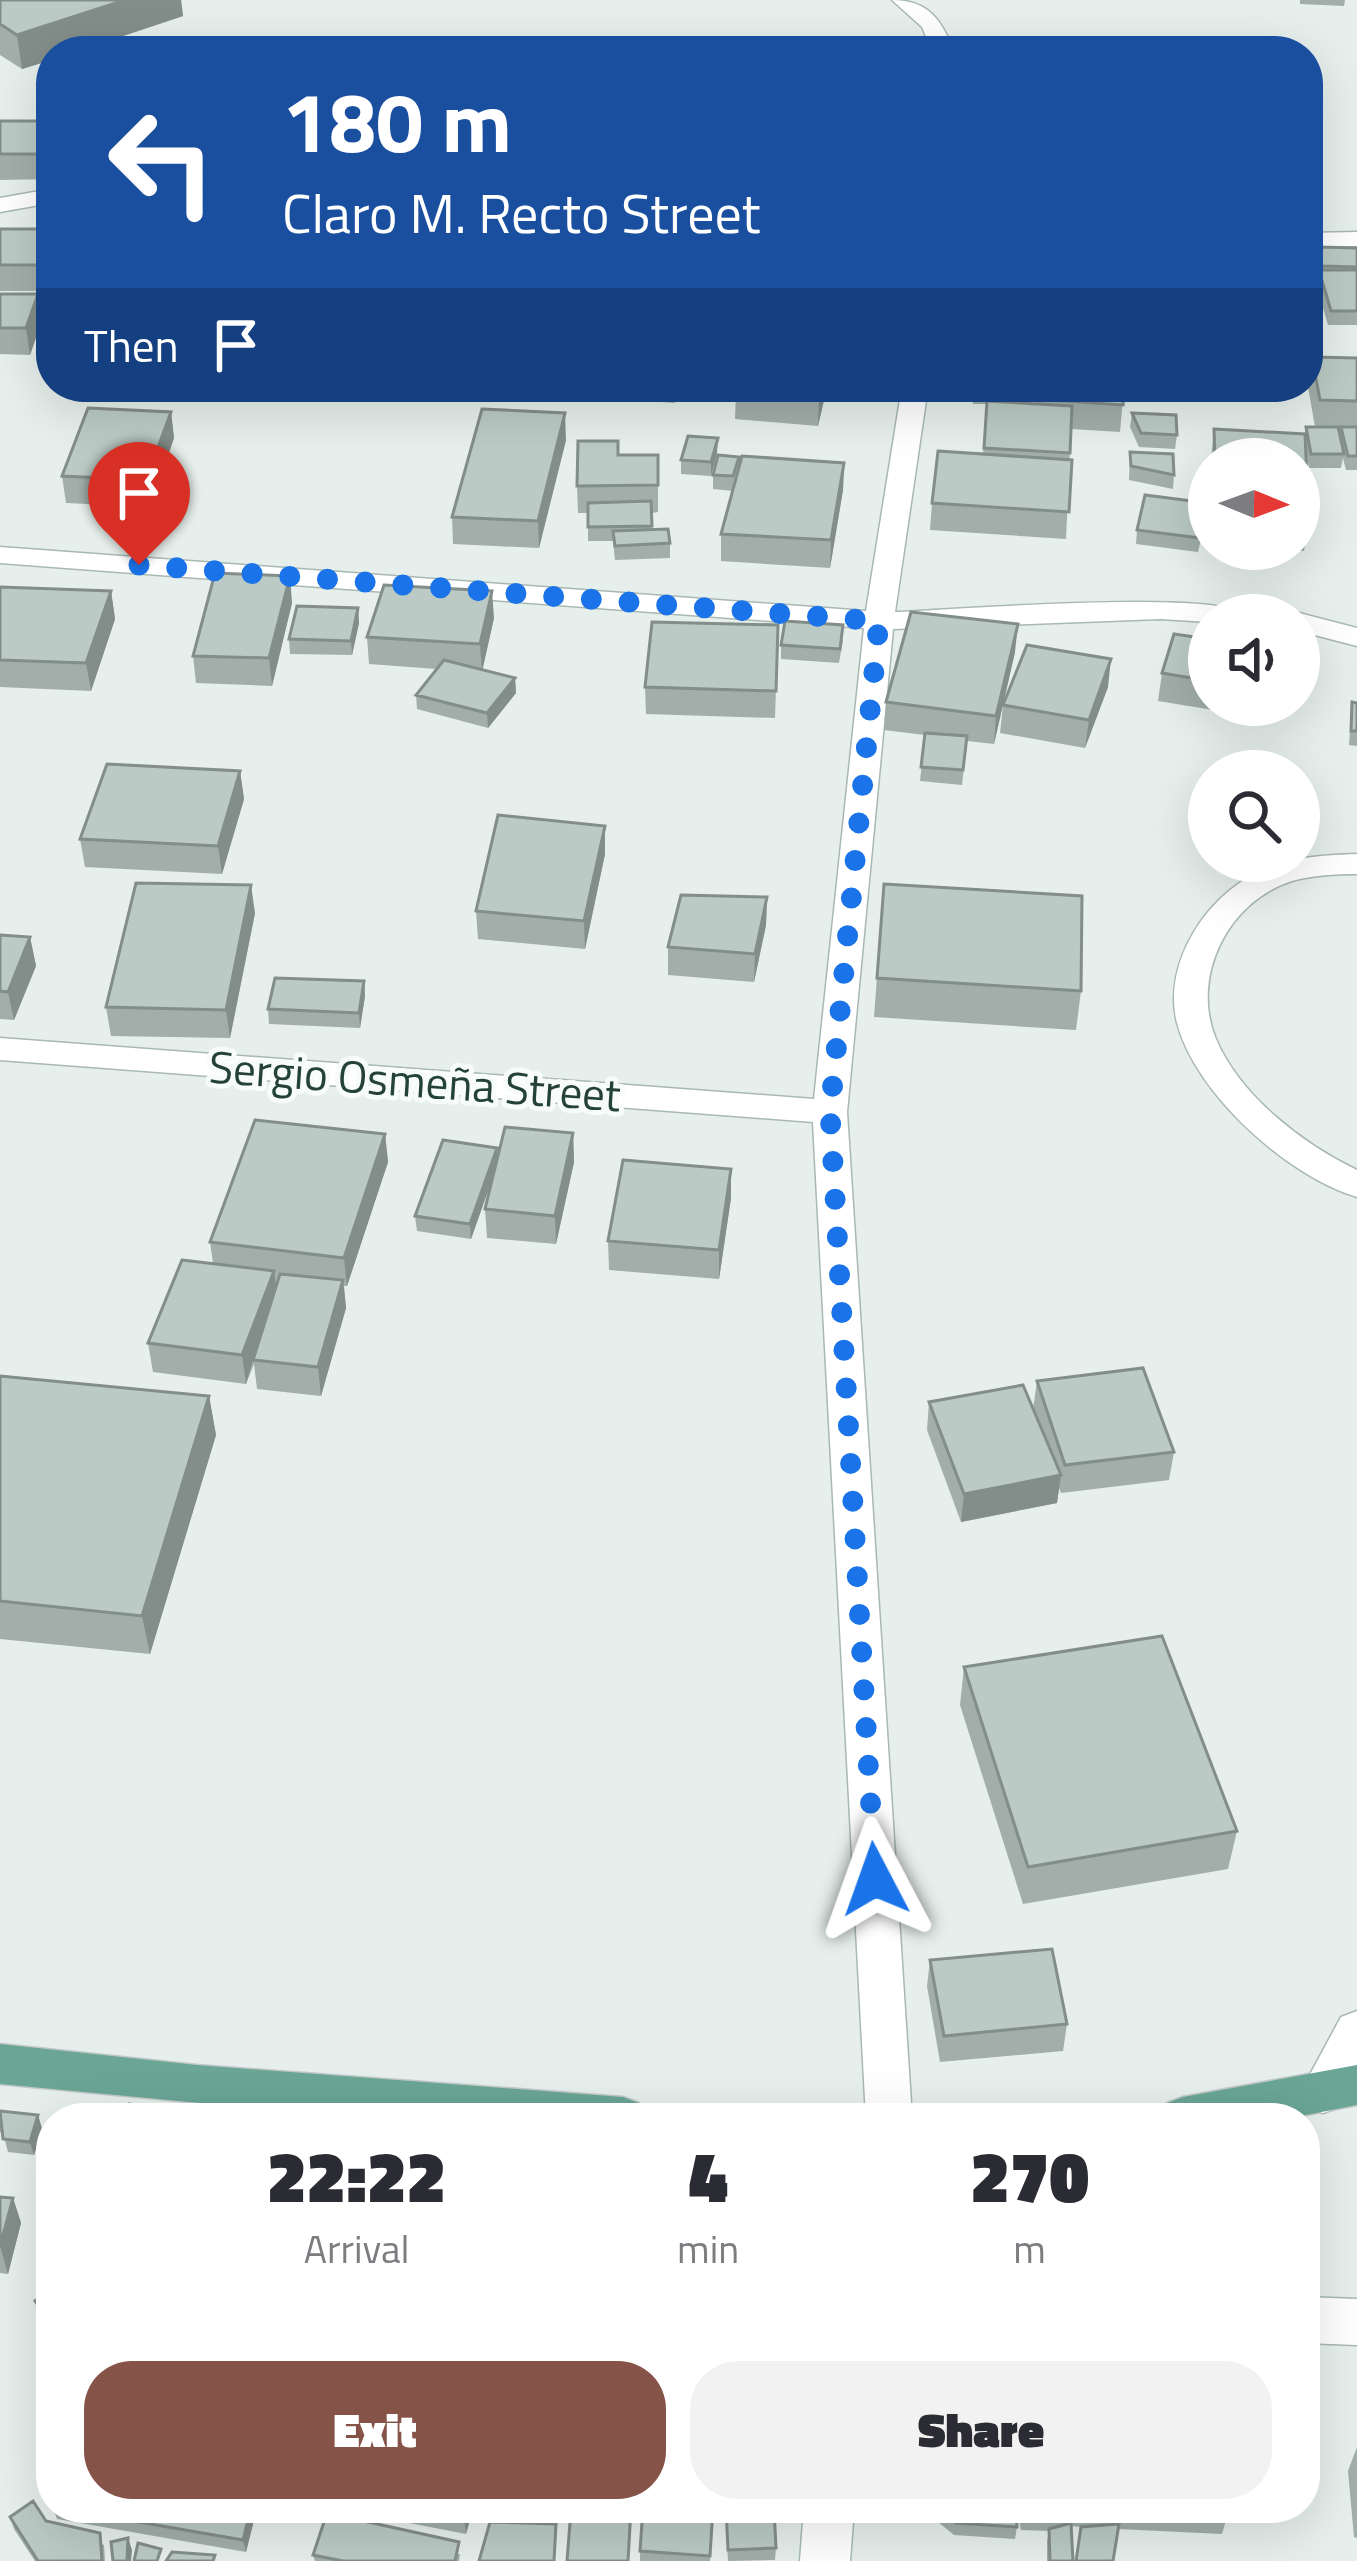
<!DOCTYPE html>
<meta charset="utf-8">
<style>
body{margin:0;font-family:"Titillium Web",sans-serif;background:#f2f2f3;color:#2b2b33;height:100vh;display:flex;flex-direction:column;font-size:45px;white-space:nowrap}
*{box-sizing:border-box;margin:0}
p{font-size:39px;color:#7c7c81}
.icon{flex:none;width:66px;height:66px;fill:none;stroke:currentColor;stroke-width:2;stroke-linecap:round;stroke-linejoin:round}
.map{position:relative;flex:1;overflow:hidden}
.drawer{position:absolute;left:36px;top:2103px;width:1284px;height:420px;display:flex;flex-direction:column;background:#fff;border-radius:48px;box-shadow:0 12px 48px #0002}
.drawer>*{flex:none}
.top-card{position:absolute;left:36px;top:36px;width:1287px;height:366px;border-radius:48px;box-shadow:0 12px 48px #0002;background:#1a4fa0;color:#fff;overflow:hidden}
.needle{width:78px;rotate:91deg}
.controls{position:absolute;left:1188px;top:438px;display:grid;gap:24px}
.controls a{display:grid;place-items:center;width:132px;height:132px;border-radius:50%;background:#fff;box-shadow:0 12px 48px #0002;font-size:60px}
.pin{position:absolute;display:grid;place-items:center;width:102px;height:102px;color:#fff;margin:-123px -51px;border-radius:50% 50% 50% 0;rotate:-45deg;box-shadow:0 0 12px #0007}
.pin .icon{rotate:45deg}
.me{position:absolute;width:132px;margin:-66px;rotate:356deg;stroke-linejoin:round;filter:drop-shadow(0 0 9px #0008)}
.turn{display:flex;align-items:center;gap:42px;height:252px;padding:0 48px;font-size:54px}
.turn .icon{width:156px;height:156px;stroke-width:2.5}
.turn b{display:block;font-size:84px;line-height:102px}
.then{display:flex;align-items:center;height:114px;padding:0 48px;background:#0003;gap:24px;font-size:45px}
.eta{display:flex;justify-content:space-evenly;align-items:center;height:204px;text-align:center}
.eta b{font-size:72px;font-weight:800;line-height:84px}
.action{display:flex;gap:24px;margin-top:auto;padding:24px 48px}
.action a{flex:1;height:138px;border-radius:48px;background:#855347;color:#fff;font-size:48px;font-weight:800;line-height:138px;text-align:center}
.action a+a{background:#f2f2f3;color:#2b2b33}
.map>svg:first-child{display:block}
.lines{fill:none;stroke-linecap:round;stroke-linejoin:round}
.street-casing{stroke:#a8b8b2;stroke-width:3}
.secondary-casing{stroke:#a4bbb3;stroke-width:3}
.primary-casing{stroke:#c2cac8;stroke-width:3}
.street{fill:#fff;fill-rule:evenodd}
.secondary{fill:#fff;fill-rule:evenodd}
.primary{fill:#6aa596;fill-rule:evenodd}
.wall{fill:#a1aea9}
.shaded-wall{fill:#838d89}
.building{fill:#bbcac4;stroke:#838d89;stroke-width:3}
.route{stroke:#1a73e8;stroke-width:21;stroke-dasharray:0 37.8}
.labels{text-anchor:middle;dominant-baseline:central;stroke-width:10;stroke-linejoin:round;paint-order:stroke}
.street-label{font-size:45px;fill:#24423a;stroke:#f7fbf9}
</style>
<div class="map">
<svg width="1357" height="2561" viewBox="0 0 1357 2561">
<rect width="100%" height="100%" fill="#e6efeb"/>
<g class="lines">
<defs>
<path id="street" d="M 892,0 C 928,0 941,19 954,51 L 932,51 L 922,27 Z
M 51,189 L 51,203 L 0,212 L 0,198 Z
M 1357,232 L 1357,246 L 1308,247 L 1308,233 Z
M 902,387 L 928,387 L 895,612 C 946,610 1220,589 1244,615 L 1209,615 L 1209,622 L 1160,619 L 893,629 L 847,1112 L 912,2118 L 866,2118 L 813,1122 L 0,1060 L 0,1038 L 814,1099 L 864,628 L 0,563 L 0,547 L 866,611 Z
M 1299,613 L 1357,628 L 1357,646 L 1299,631 L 1299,615 L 1293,615 Z
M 1357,854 L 1357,874 C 1336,874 1313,875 1292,881 C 1228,901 1190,977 1216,1039 C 1240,1096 1303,1144 1357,1170 L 1357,1197 C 1288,1177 1195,1093 1177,1023 C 1162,964 1206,896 1259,872 C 1289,857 1323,855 1357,854 Z
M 1357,2011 L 1357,2074 L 1339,2107 L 1323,2113 L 1307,2107 L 1300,2093 L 1341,2017 Z
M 1305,2297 L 1357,2299 L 1357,2345 L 1305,2343 Z"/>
<path id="secondary" d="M 804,2508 L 854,2508 L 850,2561 L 800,2561 Z"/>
<path id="primary" d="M 0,2044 L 197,2065 L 623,2097 L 639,2103 L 646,2118 L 360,2118 L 0,2084 Z
M 1357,2065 L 1357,2105 L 1291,2118 L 1160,2118 L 1167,2103 L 1183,2097 Z"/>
</defs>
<!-- street casing -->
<use href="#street" class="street-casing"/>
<!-- secondary casing -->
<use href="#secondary" class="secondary-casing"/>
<!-- primary casing -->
<use href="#primary" class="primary-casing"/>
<!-- street -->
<use href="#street" class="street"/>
<!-- secondary -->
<use href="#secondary" class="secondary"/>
<!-- primary -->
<use href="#primary" class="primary"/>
</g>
<!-- wall -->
<path class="wall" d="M 0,0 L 181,0 L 183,16 L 78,51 L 51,51 L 51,60 L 22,69 L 0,55 Z
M 1300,0 L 1345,0 L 1344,6 L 1300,4 Z
M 1308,116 L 1315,154 L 1311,180 L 1308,179 Z
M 0,121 L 51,121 L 51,179 L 0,180 Z
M 0,229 L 51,229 L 49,291 L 0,291 Z
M 1318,247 L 1357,248 L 1357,325 L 1328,325 L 1316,284 L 1318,273 L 1316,261 Z
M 1308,251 L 1318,296 L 1316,310 L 1308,310 Z
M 0,294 L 42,320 L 30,355 L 0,354 Z
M 1312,357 L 1357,358 L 1357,470 L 1346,470 L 1343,458 L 1341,468 L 1309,468 L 1306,452 L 1309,524 L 1304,551 L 1274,549 L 1299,549 L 1299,459 L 1211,459 L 1214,429 L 1305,434 L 1306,427 L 1315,427 L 1308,387 Z
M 460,387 L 531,387 L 460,389 Z
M 602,387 L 678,387 L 675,403 L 602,398 Z
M 827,387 L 818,426 L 735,419 L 736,392 Z
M 973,387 L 1015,387 L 1014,402 L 1035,404 L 1036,387 L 1124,387 L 1120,432 L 1071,429 L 1066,539 L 930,530 L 932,503 L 983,454 L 987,404 L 973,404 Z
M 1131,387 L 1192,387 L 1191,393 L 1131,390 Z
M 171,412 L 174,438 L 150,507 L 66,503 L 62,476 Z
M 1132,413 L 1177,435 L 1175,449 L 1139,447 L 1130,427 Z
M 566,440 L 539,548 L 453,544 L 452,517 Z
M 1130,452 L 1174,475 L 1173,489 L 1129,480 Z
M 717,453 L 711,476 L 681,474 L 681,460 Z
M 618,455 L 658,455 L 658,512 L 652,513 L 652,529 L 670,543 L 670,558 L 615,560 L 613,541 L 588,541 L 588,513 L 578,513 L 577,486 Z
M 844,463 L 843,490 L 830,568 L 721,561 L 721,534 L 733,491 L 713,489 L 713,475 L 738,470 Z
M 1206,517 L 1198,552 L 1136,544 L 1137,530 Z
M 0,587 L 111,591 L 115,619 L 91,691 L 0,687 Z
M 292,603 L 272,686 L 196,683 L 193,656 Z
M 358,608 L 359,623 L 352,655 L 290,654 L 289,639 Z
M 494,618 L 482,670 L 515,678 L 516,693 L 488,728 L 417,709 L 416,695 L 437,669 L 369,664 L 367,637 Z
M 778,625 L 775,718 L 646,714 L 645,687 Z
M 1209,639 L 1209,705 L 1259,705 L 1256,717 L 1158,701 L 1162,673 Z
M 843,640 L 839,663 L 781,659 L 781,645 Z
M 1015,652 L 994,744 L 967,741 L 962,785 L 920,781 L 925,735 L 884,730 L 886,702 Z
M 1108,687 L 1085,748 L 1000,733 L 1003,705 Z
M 1352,702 L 1357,703 L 1357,746 L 1349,745 Z
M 240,771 L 244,799 L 222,874 L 85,867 L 80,839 Z
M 605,854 L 585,949 L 478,939 L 476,911 Z
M 884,884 L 1081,991 L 1076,1030 L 874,1017 Z
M 767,897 L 766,925 L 754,982 L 668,975 L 668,947 Z
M 255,913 L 230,1038 L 111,1036 L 106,1007 Z
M 0,935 L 30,937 L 36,966 L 14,1020 L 0,1019 Z
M 364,981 L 365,996 L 360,1028 L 269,1024 L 268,1009 Z
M 573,1133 L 574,1162 L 556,1244 L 487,1238 L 485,1209 L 494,1173 L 471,1239 L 417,1231 L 415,1216 L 497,1148 L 497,1159 Z
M 385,1134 L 388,1162 L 347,1286 L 344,1286 L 346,1308 L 321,1396 L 257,1389 L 254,1364 L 246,1384 L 153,1372 L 148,1343 L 213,1263 L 210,1242 Z
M 731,1169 L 731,1198 L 719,1279 L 609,1270 L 608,1241 Z
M 0,1376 L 209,1396 L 216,1435 L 150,1654 L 0,1639 Z
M 1037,1381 L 1174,1452 L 1169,1480 L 1061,1493 L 1059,1488 L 1057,1503 L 961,1522 L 927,1430 L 929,1402 L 1033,1409 Z
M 964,1667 L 1237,1831 L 1228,1869 L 1023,1904 L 960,1705 Z
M 930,1960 L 1067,2024 L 1063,2051 L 940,2062 L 927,1986 Z
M 0,2111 L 38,2115 L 42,2129 L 34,2155 L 8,2152 L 3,2133 L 0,2132 Z
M 0,2197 L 13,2198 L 21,2223 L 8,2274 L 0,2273 Z
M 51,2290 L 51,2331 L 40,2314 L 35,2301 Z
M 1357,2447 L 1357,2538 L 1354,2537 L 1348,2471 Z
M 53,2508 L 257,2508 L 246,2552 L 57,2519 Z
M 331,2508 L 473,2508 L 466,2534 Z
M 713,2508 L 710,2561 L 640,2561 L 640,2551 Z
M 725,2508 L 776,2548 L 775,2560 L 728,2561 Z
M 921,2508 L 1016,2508 L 1017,2527 L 1015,2539 L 954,2535 Z
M 1020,2508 L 1065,2508 L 1065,2525 L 1068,2524 L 1067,2508 L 1229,2508 L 1229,2510 L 1222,2534 L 1118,2529 L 1113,2561 L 1075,2561 L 1081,2527 L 1071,2526 L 1073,2561 L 1047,2561 L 1047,2541 L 1049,2531 L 1021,2530 L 1018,2516 Z
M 10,2517 L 46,2521 L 104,2545 L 105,2561 L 35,2561 L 14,2529 Z
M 460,2554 L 459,2561 L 315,2561 L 313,2555 Z"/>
<!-- shaded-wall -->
<path class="shaded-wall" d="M 125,0 L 181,0 L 183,16 L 78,51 L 51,51 L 51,60 L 22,69 L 17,35 Z
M 51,245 L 51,284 L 49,291 L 45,265 Z
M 38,294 L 42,320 L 30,355 L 26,328 Z
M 822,387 L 827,387 L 818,426 L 819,399 Z
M 171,412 L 174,438 L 150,507 L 146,480 Z
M 565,413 L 566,440 L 539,548 L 538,521 Z
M 718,438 L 717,453 L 711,476 L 711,462 Z
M 844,463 L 843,490 L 830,568 L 831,540 Z
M 290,576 L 292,603 L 272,686 L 269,658 Z
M 111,591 L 115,619 L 91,691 L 86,663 Z
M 492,591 L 494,618 L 482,672 L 480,644 Z
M 358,608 L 359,623 L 352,655 L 351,641 Z
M 1018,624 L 1015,652 L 994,744 L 996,716 Z
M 1111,659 L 1108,687 L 1085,748 L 1089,720 Z
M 515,678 L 516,693 L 488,728 L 487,713 Z
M 240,771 L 244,799 L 222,874 L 218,846 Z
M 605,826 L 605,854 L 585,949 L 584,921 Z
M 251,885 L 255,913 L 230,1038 L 226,1010 Z
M 767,897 L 766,925 L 754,982 L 755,954 Z
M 30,937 L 36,966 L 14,1020 L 8,992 Z
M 364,981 L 365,996 L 360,1028 L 359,1013 Z
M 573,1133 L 574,1162 L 556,1244 L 555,1216 Z
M 385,1134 L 388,1162 L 347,1286 L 344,1258 Z
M 497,1148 L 498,1163 L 471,1239 L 470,1224 Z
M 731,1169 L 731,1198 L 719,1279 L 719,1250 Z
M 274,1271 L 278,1299 L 253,1360 L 246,1384 L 242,1355 Z
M 343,1280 L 346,1308 L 321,1396 L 318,1367 Z
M 209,1396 L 216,1435 L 150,1654 L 142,1616 Z
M 1061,1475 L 1057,1503 L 961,1522 L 964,1494 Z
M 38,2115 L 42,2129 L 34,2155 L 30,2142 Z
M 13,2198 L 21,2223 L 8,2274 L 0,2246 Z
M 251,2508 L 257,2508 L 246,2552 L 243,2540 Z
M 468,2508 L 473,2508 L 466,2534 L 465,2522 Z
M 128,2538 L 132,2550 L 131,2561 L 127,2561 Z"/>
<!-- building -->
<path class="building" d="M 0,0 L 125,0 L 17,35 L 0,24 Z
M 659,44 L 698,51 L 657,51 Z
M 1308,116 L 1315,154 L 1308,154 Z
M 0,121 L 51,121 L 51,154 L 0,154 Z
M 0,229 L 51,229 L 51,245 L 45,265 L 0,265 Z
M 1318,247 L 1357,248 L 1357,267 L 1322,266 Z
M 1308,251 L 1310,252 L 1318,296 L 1308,296 Z
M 1319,270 L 1357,270 L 1357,311 L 1331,311 Z
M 0,294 L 38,294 L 26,328 L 0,328 Z
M 1312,357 L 1357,358 L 1357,401 L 1320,400 Z
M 737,387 L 822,387 L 819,399 L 736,392 Z
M 974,387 L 1015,387 L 1015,391 L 974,390 Z
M 1036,387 L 1124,387 L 1123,405 L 1036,399 Z
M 987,401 L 1072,406 L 1070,453 L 984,448 Z
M 88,408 L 171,412 L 146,480 L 62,476 Z
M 482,409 L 565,413 L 538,521 L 452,517 Z
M 1132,413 L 1176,415 L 1177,435 L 1141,433 Z
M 1306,427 L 1338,427 L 1344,454 L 1311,454 Z
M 1341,427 L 1357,427 L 1357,456 L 1348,456 Z
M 1214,429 L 1305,434 L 1309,524 L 1299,523 L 1299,459 L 1215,459 Z
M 688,436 L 718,438 L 711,462 L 681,460 Z
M 578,441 L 618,441 L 618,455 L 658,455 L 658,485 L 577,486 Z
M 938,451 L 1072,460 L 1069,512 L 932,503 Z
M 1130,452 L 1173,454 L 1174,475 L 1131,466 Z
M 718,455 L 739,457 L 733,476 L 713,475 Z
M 742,456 L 844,463 L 831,540 L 721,534 Z
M 1145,495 L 1208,503 L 1200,538 L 1137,530 Z
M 651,501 L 652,526 L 588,527 L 588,503 Z
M 668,529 L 670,543 L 615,546 L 613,531 Z
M 215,573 L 290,576 L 269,658 L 193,656 Z
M 384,585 L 492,591 L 480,644 L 367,637 Z
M 0,587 L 111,591 L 86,663 L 0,660 Z
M 297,606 L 358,608 L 351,641 L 289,639 Z
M 911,612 L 1018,624 L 996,716 L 886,702 Z
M 785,621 L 843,625 L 840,649 L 781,645 Z
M 652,622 L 778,625 L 776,691 L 645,687 Z
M 1174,634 L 1209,639 L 1209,681 L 1162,673 Z
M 1299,637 L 1306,638 L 1299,655 Z
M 1027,645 L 1111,659 L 1089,720 L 1003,705 Z
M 444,660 L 515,678 L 487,713 L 416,695 Z
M 1352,702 L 1357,703 L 1357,731 L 1351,731 Z
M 925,733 L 967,736 L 963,770 L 921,767 Z
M 107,764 L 240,771 L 218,846 L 80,839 Z
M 498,815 L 605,826 L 584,921 L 476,911 Z
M 136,883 L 251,885 L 226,1010 L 106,1007 Z
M 884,884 L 1082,896 L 1081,991 L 877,978 Z
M 681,895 L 767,897 L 755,954 L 668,947 Z
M 0,935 L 30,937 L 8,992 L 0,991 Z
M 275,978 L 364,981 L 359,1013 L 268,1009 Z
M 255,1120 L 385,1134 L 344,1258 L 210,1242 Z
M 505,1127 L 573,1133 L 555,1216 L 485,1209 Z
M 443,1140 L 497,1148 L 470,1224 L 415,1216 Z
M 623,1160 L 731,1169 L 719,1250 L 608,1241 Z
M 182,1260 L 274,1271 L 242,1355 L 148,1343 Z
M 280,1274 L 343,1280 L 318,1367 L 253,1360 Z
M 1143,1368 L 1174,1452 L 1065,1465 L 1037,1381 Z
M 0,1376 L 209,1396 L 142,1616 L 0,1601 Z
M 1023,1385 L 1061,1475 L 964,1494 L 929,1402 Z
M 1162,1636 L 1237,1831 L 1028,1867 L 964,1667 Z
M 1052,1949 L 1067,2024 L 944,2036 L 930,1960 Z
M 129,2104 L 223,2118 L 125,2118 Z
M 0,2111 L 38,2115 L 30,2142 L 3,2139 Z
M 0,2197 L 13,2198 L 0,2246 Z
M 51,2290 L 51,2324 L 35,2301 Z
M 33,2501 L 46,2521 L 100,2533 L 102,2561 L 38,2561 L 10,2517 Z
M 58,2508 L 251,2508 L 243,2540 Z
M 389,2508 L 468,2508 L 465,2522 Z
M 615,2508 L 631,2508 L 628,2561 L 567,2561 L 571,2510 L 617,2511 Z
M 643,2508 L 713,2508 L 710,2556 L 640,2551 Z
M 726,2508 L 774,2508 L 776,2548 L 728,2550 Z
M 938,2508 L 1016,2508 L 1017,2527 L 956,2523 Z
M 1021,2508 L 1065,2508 L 1066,2519 L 1023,2518 Z
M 1176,2508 L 1229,2508 L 1229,2510 Z
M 327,2513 L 459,2542 L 455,2561 L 343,2561 L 313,2555 Z
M 490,2522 L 556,2524 L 554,2561 L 479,2561 Z
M 1071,2523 L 1073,2561 L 1050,2561 L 1049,2529 Z
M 1119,2524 L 1113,2561 L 1076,2561 L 1081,2527 Z
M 128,2538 L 127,2561 L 113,2561 L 111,2542 Z
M 138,2543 L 161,2549 L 157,2561 L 134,2561 Z
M 172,2552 L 215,2555 L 213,2561 L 166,2561 Z"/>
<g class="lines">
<!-- route -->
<path class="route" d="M 139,565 L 879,621 L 830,1112 L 875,1879"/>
</g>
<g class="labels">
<!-- street labels -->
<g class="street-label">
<text transform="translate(415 1080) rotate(4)">Sergio Osmeña Street</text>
</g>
</g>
</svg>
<div class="controls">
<a><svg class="needle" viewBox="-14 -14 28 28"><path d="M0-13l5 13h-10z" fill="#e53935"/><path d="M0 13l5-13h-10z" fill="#7c7c81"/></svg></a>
<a><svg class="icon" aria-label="sound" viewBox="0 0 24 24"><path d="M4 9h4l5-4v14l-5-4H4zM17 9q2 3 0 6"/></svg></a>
<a><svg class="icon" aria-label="search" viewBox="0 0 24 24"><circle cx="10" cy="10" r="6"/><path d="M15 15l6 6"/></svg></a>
</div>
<div class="pin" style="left:139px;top:565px;background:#d93025"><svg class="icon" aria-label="arrive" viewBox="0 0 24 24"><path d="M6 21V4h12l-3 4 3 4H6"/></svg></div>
<svg class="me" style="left:875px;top:1879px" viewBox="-20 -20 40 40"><path d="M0-17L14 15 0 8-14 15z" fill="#1a73e8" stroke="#fff" stroke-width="4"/></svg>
<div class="top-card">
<div class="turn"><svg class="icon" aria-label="left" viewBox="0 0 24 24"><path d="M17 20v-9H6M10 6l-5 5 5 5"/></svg><div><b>180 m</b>Claro M. Recto Street</div></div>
<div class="then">Then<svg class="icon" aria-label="arrive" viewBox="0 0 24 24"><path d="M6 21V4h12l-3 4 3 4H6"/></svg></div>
</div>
<section class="drawer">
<div class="eta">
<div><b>22:22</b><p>Arrival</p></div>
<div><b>4</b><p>min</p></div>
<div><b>270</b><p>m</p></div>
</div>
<div class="action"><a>Exit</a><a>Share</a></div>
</section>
</div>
